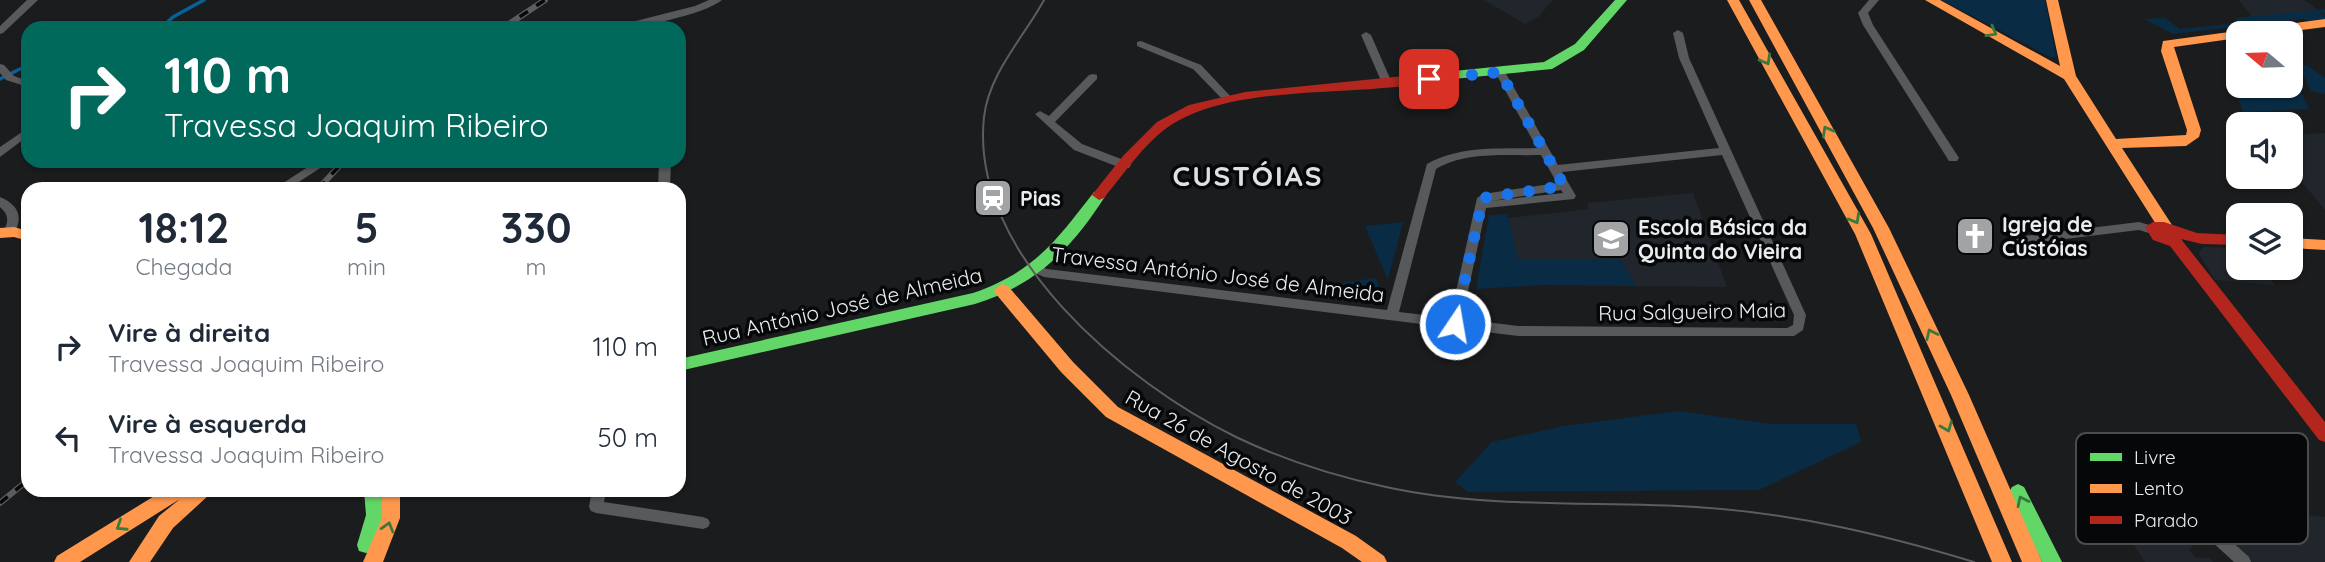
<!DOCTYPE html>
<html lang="pt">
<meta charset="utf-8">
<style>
body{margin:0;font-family:Quicksand,sans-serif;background:#f6f6f7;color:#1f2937;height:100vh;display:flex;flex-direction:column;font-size:26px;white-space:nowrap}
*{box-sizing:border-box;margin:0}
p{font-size:23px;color:#747a83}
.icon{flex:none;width:38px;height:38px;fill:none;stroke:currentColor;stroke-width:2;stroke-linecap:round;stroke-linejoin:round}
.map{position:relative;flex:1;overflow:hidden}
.drawer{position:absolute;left:21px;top:182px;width:665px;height:315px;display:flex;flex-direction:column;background:#fff;border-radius:21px;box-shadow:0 2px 5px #0004}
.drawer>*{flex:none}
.banner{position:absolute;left:21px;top:21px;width:665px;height:147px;border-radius:21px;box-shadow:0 2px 5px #0004;background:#00695c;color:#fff;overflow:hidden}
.needle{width:46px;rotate:289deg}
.controls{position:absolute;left:2226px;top:21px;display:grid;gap:14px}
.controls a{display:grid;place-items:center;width:77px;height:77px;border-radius:14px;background:#fff;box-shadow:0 2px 5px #0004;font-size:35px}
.pin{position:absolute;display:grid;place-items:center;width:60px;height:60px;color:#fff;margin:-30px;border-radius:14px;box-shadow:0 4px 10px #0006}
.me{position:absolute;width:77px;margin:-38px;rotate:12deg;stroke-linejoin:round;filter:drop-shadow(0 0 5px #0008)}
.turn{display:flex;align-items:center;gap:24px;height:147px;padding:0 28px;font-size:32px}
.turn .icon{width:91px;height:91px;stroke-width:2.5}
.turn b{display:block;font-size:49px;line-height:60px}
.eta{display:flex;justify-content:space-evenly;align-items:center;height:119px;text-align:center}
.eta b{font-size:42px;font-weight:700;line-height:49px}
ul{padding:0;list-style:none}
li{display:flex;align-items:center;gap:21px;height:91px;padding:0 28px}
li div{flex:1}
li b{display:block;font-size:26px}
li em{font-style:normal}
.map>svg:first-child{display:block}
.built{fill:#20262c}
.green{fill:#092c44}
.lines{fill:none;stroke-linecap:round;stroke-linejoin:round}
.stream{stroke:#076299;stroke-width:3.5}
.street{fill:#58595a;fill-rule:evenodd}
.fast{fill:#63d668;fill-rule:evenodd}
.slow{fill:#ff974d;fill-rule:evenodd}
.jam{fill:#b3261e;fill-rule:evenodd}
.tram{stroke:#5c5d5e;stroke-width:2}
.rail-casing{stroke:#5c5d5e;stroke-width:6}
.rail{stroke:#060708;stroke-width:3.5;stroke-dasharray:10;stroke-linecap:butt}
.oneway{stroke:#39793d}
.route{stroke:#1a73e8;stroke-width:12;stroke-dasharray:0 21.6}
.labels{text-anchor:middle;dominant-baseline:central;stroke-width:7;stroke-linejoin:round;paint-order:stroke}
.poi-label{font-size:21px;font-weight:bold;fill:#eaeced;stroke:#060708;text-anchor:start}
.street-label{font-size:21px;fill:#eaeced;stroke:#060708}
.district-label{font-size:28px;font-weight:bold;letter-spacing:2px;fill:#dee2e5;stroke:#060708}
.key{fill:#060708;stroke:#4a4c4d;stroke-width:2}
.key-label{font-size:19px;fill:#eaeced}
</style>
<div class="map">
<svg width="2325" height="562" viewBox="0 0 2325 562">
<rect width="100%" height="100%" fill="#1b1c1e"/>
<!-- built -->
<path class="built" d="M 1484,0 L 1553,0 L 1538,17 L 1525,24 Z
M 2239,0 L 2304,0 L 2318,10 L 2253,18 Z
M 2325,133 L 2325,210 L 2291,169 L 2291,135 Z
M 1693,193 L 1727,287 L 1637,286 L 1620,259 L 1517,259 L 1508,218 L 1589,209 L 1587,203 Z
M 2205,247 L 2238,248 L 2238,268 L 2263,268 L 2275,285 L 2215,280 L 2199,254 L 2201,249 Z
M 2185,501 L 2325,517 L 2325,562 L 2247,562 Z
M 2106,502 L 2153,504 L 2169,517 L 2193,548 L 2189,549 L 2196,558 L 2210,558 L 2213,562 L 2145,562 Z"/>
<!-- green -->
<path class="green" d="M 1942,0 L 2045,0 L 2056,57 L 2050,57 Z
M 2325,9 L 2325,14 L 2318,11 L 2325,16 L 2325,20 L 2310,21 L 2305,19 L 2173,34 L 2144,19 L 2165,18 L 2180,29 L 2239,23 L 2235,18 Z
M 2307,65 L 2325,78 L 2325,94 L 2311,91 L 2299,66 Z
M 2238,68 L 2238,86 L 2291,86 L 2291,71 L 2309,109 L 2243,112 L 2228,69 Z
M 1507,214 L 1518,259 L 1620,259 L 1637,286 L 1545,285 L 1476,289 L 1489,215 Z
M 1403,222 L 1388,280 L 1365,226 Z
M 1376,278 L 1383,297 L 1374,304 L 1372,300 L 1366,303 L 1334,289 L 1332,284 Z
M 1678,411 L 1771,424 L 1856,424 L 1861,442 L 1759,490 L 1468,492 L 1455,482 L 1492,442 L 1563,426 Z"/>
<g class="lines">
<!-- stream -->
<path class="stream" d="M 161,28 L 173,17 L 204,0
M 0,79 L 28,65"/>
<!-- street -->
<path class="street" d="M 27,0 L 38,0 L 3,33 L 0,34 L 0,26 Z
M 709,0 L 722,0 C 703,15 639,28 614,28 L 616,26 L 695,6 Z
M 1869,0 L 1879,0 L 1868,13 L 1873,25 L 1959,158 L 1957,161 L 1949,161 L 1863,25 L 1858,13 Z
M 1678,30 L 1683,33 L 1689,58 L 1806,315 L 1803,330 L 1794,336 L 1518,336 L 1044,277 L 1035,273 L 1033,270 L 1039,266 L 1047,269 L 1387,310 L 1427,164 C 1460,145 1501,149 1537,148 L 1495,72 L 1496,70 L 1500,69 L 1505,72 L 1558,165 L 1719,148 L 1679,58 L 1673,33 ZM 1541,155 L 1557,183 L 1483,194 L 1477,198 L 1450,318 L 1399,312 L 1436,169 C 1466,151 1507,156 1541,155 ZM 1722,155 L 1794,315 L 1793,325 L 1787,328 L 1518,326 L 1462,319 L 1486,208 L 1574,199 L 1576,196 L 1562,172 ZM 1561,190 L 1563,193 L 1491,201 Z
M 1366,32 L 1371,35 L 1392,83 L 1391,85 L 1387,86 L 1382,83 L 1361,35 Z
M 1141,41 L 1201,65 L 1233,99 L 1228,102 L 1224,101 L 1193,69 L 1137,46 L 1137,42 Z
M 0,64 L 4,65 L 14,76 L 28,81 L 28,87 L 6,80 L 0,73 Z
M 1093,74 L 1097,75 L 1097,79 L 1055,122 L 1082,144 L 1129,162 L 1131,165 L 1129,168 L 1121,168 L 1074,150 L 1035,114 L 1040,111 L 1049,116 L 1089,75 Z
M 28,128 L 28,136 L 0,157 L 0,147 Z
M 317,161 L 331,161 L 288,189 L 274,189 Z
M 659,161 L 671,161 L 670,189 L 658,189 Z
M 0,197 C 19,205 24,218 13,235 L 9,236 L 3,232 C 9,222 9,215 0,207 Z
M 2139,222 L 2156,227 L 2158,230 L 2152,234 L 2139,230 L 2015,245 L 2009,241 L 2015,237 Z
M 2118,441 L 2123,443 L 2249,557 L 2251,562 L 2234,562 L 2113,451 L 2111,447 L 2113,443 Z
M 592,490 L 606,490 L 604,502 L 703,517 L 708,519 L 710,523 L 708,527 L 703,529 L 596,513 L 591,511 L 589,507 Z"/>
<!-- fast -->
<path class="fast" d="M 1615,0 L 1627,0 L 1584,50 L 1552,69 L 1434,81 L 1427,77 L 1434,73 L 1544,62 L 1575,44 Z
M 1099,190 L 1106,195 C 1072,248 1037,285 975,304 L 679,371 L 679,359 L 973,293 C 1035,271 1055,242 1094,192 Z
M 2018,484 L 2024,487 L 2062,562 L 2042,562 L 2009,492 L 2012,487 Z
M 364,490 L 382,490 L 384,515 L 373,551 L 366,553 L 359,551 L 357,545 L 366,515 Z"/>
<!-- slow -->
<path class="slow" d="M 1727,0 L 1739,0 L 1871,234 L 2012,562 L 1992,562 L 1855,234 Z
M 1749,0 L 1761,0 L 1889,228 L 1969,395 L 2042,562 L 2022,562 L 1951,395 L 1873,228 Z
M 1925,0 L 1940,0 L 2060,66 L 2046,0 L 2058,0 L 2076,76 L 2116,139 L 2186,135 L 2187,130 L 2161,51 L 2163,41 L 2325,19 L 2325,27 L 2277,33 L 2238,33 L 2238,38 L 2174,47 L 2201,130 L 2199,137 L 2186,146 L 2122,148 L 2172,225 L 2164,230 L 2159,229 L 2064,79 Z
M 14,227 L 28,231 L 28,241 L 14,237 L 0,238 L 0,228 Z
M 2291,238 L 2325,240 L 2325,250 L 2291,248 Z
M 1002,284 L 1008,286 L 1073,362 L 1118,407 L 1356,536 L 1384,556 L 1387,562 L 1362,562 L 1342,548 L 1106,417 L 1061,372 L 996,294 L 994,290 Z
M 164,490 L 188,490 L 187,493 L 190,490 L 212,490 L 209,495 L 173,528 L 150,562 L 129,562 L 159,516 L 180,499 L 80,562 L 54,562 L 57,556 Z
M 382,490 L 400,490 L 400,518 L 383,562 L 363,562 L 382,518 Z"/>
<!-- jam -->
<path class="jam" d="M 1434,73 L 1441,77 L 1439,80 C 1359,99 1236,81 1168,127 C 1143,145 1123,175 1104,198 L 1099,200 L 1092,195 L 1123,156 L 1157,122 L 1189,105 L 1245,92 Z
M 2153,222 L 2164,222 L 2197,233 L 2238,235 L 2238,245 L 2202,244 L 2181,239 L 2325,422 L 2325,442 L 2319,440 L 2170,246 L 2153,240 L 2145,227 Z"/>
<!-- tram -->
<path class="tram" d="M 1044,0 C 1024,37 989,73 984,117 C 969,254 1126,383 1236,437 C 1284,460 1334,476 1386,487 C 1487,509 1594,501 1696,507 C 1792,513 1882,534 1974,562"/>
<defs>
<path id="rail" d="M 503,28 L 545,0
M 318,189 L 344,161
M 0,503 L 28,480"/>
</defs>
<!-- rail casing -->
<use href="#rail" class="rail-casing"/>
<!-- rail -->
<use href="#rail" class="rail"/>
</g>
<!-- one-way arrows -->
<defs><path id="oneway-chevron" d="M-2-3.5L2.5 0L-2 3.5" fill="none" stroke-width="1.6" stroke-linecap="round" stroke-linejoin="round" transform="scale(1.75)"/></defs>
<g class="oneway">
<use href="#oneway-chevron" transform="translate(1992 32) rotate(29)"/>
<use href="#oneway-chevron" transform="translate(1766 60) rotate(61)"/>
<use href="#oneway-chevron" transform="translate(1827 131) rotate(-119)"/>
<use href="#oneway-chevron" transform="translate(1855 219) rotate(61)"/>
<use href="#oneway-chevron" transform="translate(1931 334) rotate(-115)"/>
<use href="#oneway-chevron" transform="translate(1947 427) rotate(68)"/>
<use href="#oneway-chevron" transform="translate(2022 501) rotate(-116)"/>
<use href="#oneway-chevron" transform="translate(121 526) rotate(147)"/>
<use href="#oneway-chevron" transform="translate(388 527) rotate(-74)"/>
</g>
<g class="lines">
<!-- route -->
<path class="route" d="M 1429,79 L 1500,72 L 1564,186 L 1483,198 L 1455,324"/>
</g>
<!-- icons -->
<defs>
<symbol id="station-square" viewBox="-11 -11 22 22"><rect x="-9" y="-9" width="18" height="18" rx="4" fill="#a2a3a5" stroke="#060708"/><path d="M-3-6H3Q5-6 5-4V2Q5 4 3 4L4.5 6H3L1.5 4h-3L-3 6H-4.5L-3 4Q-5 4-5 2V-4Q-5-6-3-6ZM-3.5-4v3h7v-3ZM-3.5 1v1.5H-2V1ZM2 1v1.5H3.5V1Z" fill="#fff"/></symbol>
<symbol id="church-square" viewBox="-11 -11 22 22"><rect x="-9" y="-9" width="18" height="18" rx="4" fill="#a2a3a5" stroke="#060708"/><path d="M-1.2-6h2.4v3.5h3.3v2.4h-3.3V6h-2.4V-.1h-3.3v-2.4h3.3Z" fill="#fff"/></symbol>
<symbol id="school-square" viewBox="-11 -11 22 22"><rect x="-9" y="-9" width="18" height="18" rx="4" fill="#a2a3a5" stroke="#060708"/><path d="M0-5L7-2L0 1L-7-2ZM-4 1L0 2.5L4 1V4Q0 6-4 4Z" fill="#fff"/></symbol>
</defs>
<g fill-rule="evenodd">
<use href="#station-square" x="971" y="176" width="44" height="44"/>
<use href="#church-square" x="1953" y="214" width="44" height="44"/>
<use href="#school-square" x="1589" y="217" width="44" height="44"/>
</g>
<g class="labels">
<!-- poi labels -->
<g class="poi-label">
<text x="1020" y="198">Pias</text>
<text x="2002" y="224">Igreja de<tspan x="2002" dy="24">Cústóias</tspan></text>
<text x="1638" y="227">Escola Básica da<tspan x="1638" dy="24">Quinta do Vieira</tspan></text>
</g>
<!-- street labels -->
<g class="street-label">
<text transform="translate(1218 274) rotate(7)">Travessa António José de Almeida</text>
<text transform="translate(842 306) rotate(-13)">Rua António José de Almeida</text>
<text transform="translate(1692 311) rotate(-1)">Rua Salgueiro Maia</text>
<text transform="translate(1239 457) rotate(29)">Rua 26 de Agosto de 2003</text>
</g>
<!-- district labels -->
<g class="district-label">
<text x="1248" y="175">CUSTÓIAS</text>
</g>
</g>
<!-- legend -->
<rect x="2076" y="433" width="232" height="111" rx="10" class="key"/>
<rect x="2090" y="453" width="32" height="8" fill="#63d668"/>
<rect x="2090" y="484" width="32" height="9" fill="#ff974d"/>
<rect x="2090" y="516" width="32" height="8" fill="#b3261e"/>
<g class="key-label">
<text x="2134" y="464">Livre</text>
<text x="2134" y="495">Lento</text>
<text x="2134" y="527">Parado</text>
</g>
</svg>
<div class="controls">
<a><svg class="needle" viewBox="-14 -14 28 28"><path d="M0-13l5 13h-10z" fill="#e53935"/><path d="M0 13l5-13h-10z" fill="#747a83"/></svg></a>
<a><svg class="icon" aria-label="sound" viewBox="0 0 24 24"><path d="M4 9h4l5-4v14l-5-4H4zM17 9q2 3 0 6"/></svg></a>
<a><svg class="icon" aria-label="layers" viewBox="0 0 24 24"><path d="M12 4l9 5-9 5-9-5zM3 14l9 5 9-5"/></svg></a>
</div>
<div class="pin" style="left:1429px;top:79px;background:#d93025"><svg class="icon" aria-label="arrive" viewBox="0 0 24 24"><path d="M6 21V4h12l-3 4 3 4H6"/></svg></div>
<svg class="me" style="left:1455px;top:324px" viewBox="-20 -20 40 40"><circle r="17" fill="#1a73e8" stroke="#fff" stroke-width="3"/><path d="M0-11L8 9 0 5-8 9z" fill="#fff"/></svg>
<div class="banner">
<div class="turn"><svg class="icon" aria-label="right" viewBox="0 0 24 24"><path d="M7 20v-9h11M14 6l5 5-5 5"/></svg><div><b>110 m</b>Travessa Joaquim Ribeiro</div></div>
</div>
<section class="drawer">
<div class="eta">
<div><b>18:12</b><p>Chegada</p></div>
<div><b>5</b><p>min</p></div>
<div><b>330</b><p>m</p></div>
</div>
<ul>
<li><svg class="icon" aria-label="right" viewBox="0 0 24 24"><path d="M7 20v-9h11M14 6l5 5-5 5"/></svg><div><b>Vire à direita</b><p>Travessa Joaquim Ribeiro</p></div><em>110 m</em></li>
<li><svg class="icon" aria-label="left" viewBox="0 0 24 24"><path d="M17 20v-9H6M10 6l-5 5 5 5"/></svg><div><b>Vire à esquerda</b><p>Travessa Joaquim Ribeiro</p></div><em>50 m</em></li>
</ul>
</section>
</div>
